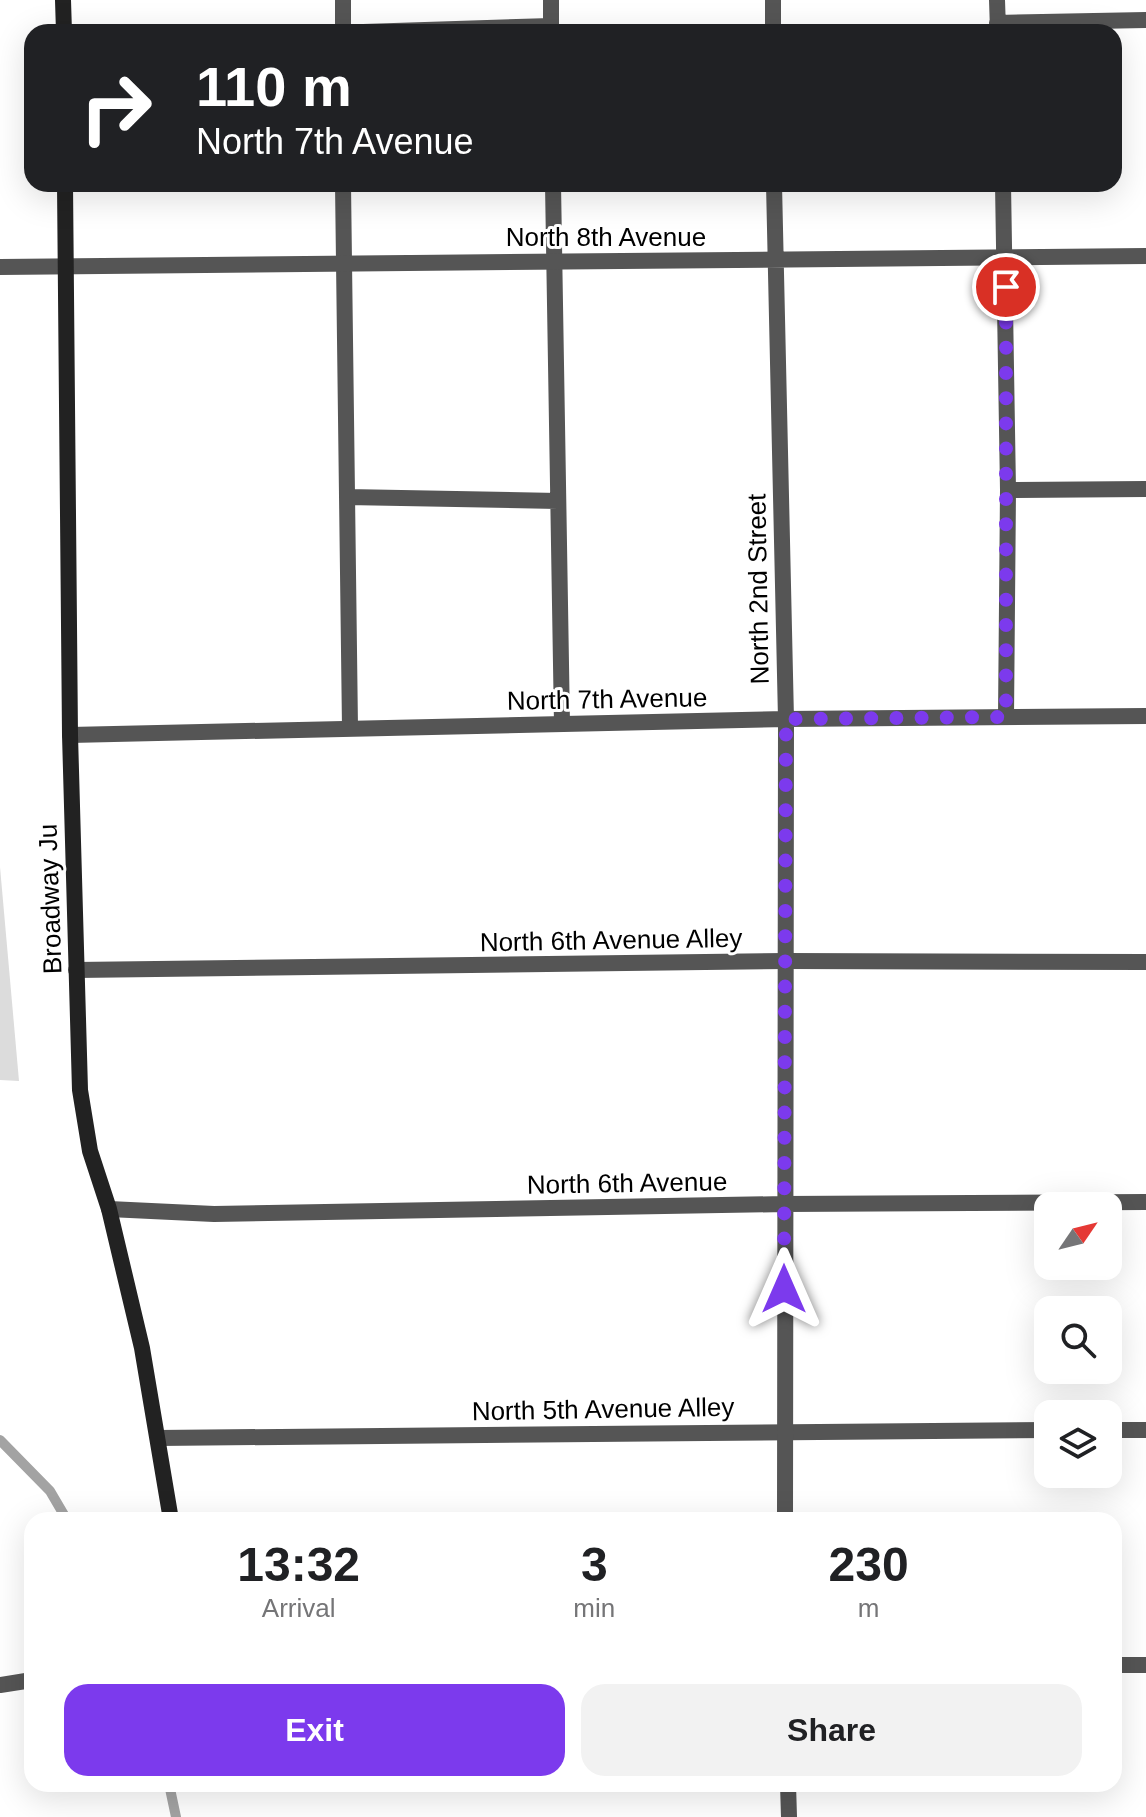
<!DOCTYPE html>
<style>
body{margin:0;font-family:Helvetica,sans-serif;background:#f2f2f2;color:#202124;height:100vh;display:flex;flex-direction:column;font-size:30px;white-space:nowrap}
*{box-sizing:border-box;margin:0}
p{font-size:26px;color:#757577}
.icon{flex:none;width:44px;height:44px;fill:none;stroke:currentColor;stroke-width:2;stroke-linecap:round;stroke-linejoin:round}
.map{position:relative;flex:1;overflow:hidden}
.sheet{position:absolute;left:24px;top:1512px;width:1098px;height:280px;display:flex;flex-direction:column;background:#fff;border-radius:24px;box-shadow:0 8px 32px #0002}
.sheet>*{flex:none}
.hud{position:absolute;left:24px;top:24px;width:1098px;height:168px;border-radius:24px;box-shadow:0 8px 32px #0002;background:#202124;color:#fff;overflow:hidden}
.needle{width:52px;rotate:55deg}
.buttons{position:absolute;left:1034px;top:1192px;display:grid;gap:16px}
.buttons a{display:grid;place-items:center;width:88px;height:88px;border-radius:16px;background:#fff;box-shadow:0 8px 32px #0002;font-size:40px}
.pin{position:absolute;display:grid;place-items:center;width:68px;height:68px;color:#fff;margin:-34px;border:4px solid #fff;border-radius:50%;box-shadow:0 2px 8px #0007}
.me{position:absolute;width:88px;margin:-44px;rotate:0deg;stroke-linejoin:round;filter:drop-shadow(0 0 6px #0008)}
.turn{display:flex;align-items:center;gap:28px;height:168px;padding:0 40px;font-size:36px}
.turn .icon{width:104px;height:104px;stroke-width:2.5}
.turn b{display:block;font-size:56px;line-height:68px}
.eta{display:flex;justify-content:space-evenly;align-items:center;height:136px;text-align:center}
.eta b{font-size:48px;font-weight:700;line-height:56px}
.action{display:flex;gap:16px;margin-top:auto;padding:16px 40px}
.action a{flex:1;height:92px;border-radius:24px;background:#7c3aed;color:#fff;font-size:32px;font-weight:700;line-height:92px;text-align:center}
.action a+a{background:#f2f2f2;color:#202124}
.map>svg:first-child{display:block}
.green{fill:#dcdcdc}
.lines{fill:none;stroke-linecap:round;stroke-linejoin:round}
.stream{stroke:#a3a3a3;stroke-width:10}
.lane{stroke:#555;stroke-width:16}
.street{stroke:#555;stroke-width:16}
.secondary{stroke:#222;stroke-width:16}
.route{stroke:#7c3aed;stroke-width:14;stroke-dasharray:0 25.2}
.labels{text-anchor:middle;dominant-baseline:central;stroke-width:6;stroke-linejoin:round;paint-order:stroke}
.street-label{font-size:26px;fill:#000;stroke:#fff}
</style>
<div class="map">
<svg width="1146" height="1817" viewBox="0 0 1146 1817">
<rect width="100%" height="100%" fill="#fff"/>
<!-- green -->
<path class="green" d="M 0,867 L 19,1081 L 0,1080 Z"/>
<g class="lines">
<!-- stream -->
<path class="stream" d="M 0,1440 L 50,1491 L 67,1520
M 169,1784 L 176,1817"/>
<!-- lane -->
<path class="lane" d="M 551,0 L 551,32
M 997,0 L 998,30
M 997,23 L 1146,20
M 343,32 L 343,0
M 363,32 L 551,26
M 343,184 L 350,728
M 553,184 L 562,724
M 1003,184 L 1008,490 L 1146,489
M 347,497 L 558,501
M 1006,717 L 1008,490
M 76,970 L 785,961 L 1146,962
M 1108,1430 L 1146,1430
M 158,1438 L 1048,1430
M 0,1685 L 32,1680"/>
<!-- street -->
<path class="street" d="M 773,0 L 773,32
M 774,184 L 786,719 L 785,1520
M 0,267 L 1146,256
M 70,735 L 786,719 L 1146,716
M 109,1209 L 214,1214 L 784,1204 L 1146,1202
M 1114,1665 L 1146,1665
M 788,1784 L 789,1817"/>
<!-- secondary -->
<path class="secondary" d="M 63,0 L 64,32
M 65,184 L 70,735 L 80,1090 L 90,1151 L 109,1209 L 142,1348 L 171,1520"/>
</g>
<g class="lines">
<!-- route -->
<path class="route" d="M 784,1289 L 786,719 L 1006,717 L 1006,287"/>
</g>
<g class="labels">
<!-- street labels -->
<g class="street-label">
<text x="606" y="237">North 8th Avenue</text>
<text transform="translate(758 589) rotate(-91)">North 2nd Street</text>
<text transform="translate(607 699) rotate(-1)">North 7th Avenue</text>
<text transform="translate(50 899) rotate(-92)">Broadway Ju</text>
<text transform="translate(611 940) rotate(-1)">North 6th Avenue Alley</text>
<text transform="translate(627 1183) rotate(-1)">North 6th Avenue</text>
<text transform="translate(603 1409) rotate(-1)">North 5th Avenue Alley</text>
</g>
</g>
</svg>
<div class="buttons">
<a><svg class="needle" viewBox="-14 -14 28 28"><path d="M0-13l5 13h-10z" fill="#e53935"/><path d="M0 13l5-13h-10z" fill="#757577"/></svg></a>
<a><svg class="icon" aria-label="search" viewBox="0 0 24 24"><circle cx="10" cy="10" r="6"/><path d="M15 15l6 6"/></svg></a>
<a><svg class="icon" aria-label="layers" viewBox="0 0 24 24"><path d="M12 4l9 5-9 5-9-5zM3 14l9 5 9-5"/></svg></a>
</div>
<div class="pin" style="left:1006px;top:287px;background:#d93025"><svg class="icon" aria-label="arrive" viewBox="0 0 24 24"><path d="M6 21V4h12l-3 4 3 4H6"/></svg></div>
<svg class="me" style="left:784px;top:1289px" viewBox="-20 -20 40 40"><path d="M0-17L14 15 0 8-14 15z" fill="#7c3aed" stroke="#fff" stroke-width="4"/></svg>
<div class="hud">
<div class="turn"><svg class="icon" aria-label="right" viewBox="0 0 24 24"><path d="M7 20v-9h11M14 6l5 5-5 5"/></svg><div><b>110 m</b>North 7th Avenue</div></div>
</div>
<section class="sheet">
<div class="eta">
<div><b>13:32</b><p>Arrival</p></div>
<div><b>3</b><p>min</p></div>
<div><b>230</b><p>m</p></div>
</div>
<div class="action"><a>Exit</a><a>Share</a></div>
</section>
</div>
